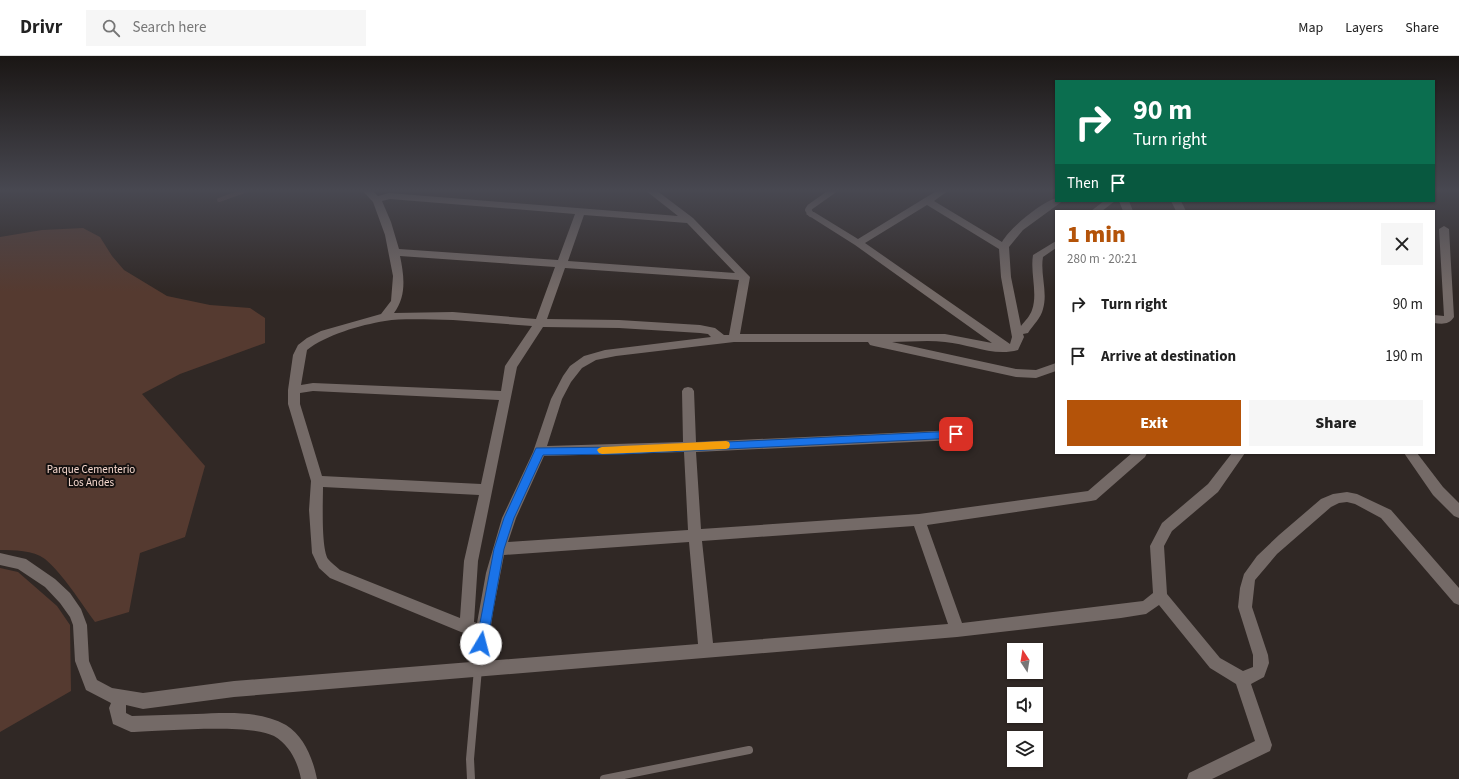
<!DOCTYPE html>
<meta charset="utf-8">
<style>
body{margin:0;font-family:"Source Sans 3",sans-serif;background:#f6f6f6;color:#222;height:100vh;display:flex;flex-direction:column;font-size:15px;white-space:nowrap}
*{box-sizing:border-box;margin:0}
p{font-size:13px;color:#767676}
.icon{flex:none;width:22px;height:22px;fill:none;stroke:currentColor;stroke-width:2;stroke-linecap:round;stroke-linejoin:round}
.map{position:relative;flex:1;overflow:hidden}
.drawer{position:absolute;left:1055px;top:154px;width:380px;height:244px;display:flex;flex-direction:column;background:#fff;border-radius:0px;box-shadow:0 1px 3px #0004}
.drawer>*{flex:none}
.top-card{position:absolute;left:1055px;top:24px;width:380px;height:122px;border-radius:0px;box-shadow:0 1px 3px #0004;background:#0b6e4f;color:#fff;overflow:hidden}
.needle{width:26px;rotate:348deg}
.controls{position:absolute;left:1007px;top:587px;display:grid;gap:8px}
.controls a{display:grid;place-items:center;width:36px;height:36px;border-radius:0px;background:#fff;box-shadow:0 1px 3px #0004;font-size:20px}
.pin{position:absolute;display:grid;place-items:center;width:34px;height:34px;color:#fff;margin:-17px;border-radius:8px;box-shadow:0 2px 6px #0006}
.me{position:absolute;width:44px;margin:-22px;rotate:8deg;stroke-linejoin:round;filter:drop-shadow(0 0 3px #0008)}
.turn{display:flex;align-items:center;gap:14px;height:84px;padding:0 12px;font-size:18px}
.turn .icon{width:52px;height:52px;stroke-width:2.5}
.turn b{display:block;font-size:28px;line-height:34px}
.then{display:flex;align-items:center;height:38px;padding:0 12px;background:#0003;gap:8px;font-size:15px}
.round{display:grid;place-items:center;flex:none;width:42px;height:42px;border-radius:0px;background:#f6f6f6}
.overview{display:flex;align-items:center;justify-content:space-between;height:68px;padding:0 12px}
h1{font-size:24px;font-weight:800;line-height:30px;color:#b45309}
.button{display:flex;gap:8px;margin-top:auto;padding:8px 12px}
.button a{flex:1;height:46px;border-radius:0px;background:#b45309;color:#fff;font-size:16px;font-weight:800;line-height:46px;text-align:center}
.button a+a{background:#f6f6f6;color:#222}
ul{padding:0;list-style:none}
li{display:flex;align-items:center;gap:12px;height:52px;padding:0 12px}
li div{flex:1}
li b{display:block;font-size:15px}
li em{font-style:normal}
header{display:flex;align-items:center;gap:24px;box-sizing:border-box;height:56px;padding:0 20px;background:#fff;border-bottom:1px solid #e0e0e0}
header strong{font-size:19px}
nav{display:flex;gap:22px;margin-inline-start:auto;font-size:14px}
.search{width:280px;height:36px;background:#f6f6f6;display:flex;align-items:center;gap:10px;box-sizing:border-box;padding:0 14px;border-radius:0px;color:#767676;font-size:15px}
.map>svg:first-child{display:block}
.green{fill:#553a30}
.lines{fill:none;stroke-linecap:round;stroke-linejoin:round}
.stream{stroke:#5a4240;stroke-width:4}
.lane-far1{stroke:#746a67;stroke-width:6}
.lane{stroke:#746a67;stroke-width:8}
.street{fill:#746a67;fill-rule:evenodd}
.route{fill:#1a73e8;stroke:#114b97}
.slow{fill:#f59e0b}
.labels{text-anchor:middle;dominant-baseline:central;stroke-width:4;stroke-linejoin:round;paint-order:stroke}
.park-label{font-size:11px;fill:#f6d8ce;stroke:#151110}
</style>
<header>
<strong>Drivr</strong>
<div class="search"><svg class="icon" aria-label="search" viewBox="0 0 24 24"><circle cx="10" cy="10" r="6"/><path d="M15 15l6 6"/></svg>Search here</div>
<nav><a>Map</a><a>Layers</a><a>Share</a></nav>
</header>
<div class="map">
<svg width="1459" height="723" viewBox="0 0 1459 723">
<rect width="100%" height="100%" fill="#302825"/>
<!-- green -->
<path class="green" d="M 83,172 L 100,181 L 112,200 L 124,214 L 167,240 L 210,249 L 250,252 L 265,262 L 265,287 L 180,318 L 142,338 L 205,410 L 185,481 L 140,497 L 129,556 L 95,566 C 81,547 63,518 45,503 C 33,494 14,494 0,494 L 0,181 L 42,174 Z
M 0,512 L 18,516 L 57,550 L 70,569 L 71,635 L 0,676 Z"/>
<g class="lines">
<!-- stream -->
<path class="stream" d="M 219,144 L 247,134"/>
<!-- lane-far1 -->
<path class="lane-far1" d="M 811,158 L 808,154 L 810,151 L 834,134"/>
<!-- lane -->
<path class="lane" d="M 471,723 L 470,703 L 478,613
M 604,723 L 749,694"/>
<!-- street -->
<path class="street" d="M 362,134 L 372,134 L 378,140 L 389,137 L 678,160 L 645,134 L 656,134 L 693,162 L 750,221 L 740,278 L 945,278 L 992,287 L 855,189 L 806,158 L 808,156 L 814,156 L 858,183 L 938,134 L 949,134 L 934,145 L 1002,186 C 1011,171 1039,148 1056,142 L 1056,145 L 1062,145 L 1060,147 L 1023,174 L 1009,191 L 1011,221 L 1021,270 C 1025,265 1030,260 1032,254 C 1038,237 1030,217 1033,199 L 1056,185 L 1056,192 L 1043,201 C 1040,218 1048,236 1043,253 C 1041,262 1033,269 1028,277 L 1023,278 L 1024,281 L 1018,294 C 993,301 970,288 945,286 C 928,284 909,286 892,286 L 1016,313 L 1036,314 L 1056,307 L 1056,315 L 1036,322 L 1016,321 L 874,290 L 870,289 L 868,286 L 734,286 L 616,300 L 596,304 L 582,312 L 571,326 L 562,343 L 547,390 L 683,386 L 682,335 L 684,332 L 688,331 L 692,332 L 694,335 L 696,386 L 956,374 L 960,376 L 962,379 L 960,382 L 956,384 L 696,396 L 701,473 L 919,458 L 1088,435 L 1132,397 L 1147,397 L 1145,401 L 1096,444 L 1091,445 L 927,469 L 962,567 L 1143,545 L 1153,537 L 1150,490 L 1162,467 L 1208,428 L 1232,397 L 1245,397 L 1218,436 L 1172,475 L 1164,490 L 1167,538 L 1220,602 L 1243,615 L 1253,611 L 1253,599 L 1238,551 L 1240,532 L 1244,518 L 1257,500 L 1279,479 L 1321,443 L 1333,438 L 1347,436 L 1357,438 L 1391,454 L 1459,532 L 1459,549 L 1454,547 L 1381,462 L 1355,448 L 1347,446 L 1339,447 L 1331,451 L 1277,498 L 1255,524 L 1252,551 L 1268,599 L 1269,607 L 1264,621 L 1251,628 L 1272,689 L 1270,695 L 1212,723 L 1187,723 L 1189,717 L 1255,685 L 1236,628 L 1210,612 L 1159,549 L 1146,558 L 1121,562 L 957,581 L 234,641 L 143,653 L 126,649 L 126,657 L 132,660 C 153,659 175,659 196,658 C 225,657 259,654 286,669 C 304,680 313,703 317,723 L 301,723 C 298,707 290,689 274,680 C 250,667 162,675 131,676 L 113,668 L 109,652 L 111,647 L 86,634 L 75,605 L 73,569 L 70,561 L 60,547 L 45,531 L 18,513 L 0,509 L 0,497 L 26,503 L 55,523 L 70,537 L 81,553 L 87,569 L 89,605 L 97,624 L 112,632 L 143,637 L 234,625 L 471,606 L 475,580 L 461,576 L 330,522 L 319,512 L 312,497 L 309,454 L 311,425 L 288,348 L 288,334 L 293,299 L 298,289 L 307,282 L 321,275 L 381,258 L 391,245 L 393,220 L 385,179 L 373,146 ZM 390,143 L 575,158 L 558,204 L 399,193 L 391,166 L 382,145 ZM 927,149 L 999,193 L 1001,221 L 1012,281 L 1010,288 L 865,187 ZM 584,159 L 687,167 L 735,217 L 568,205 ZM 400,200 L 555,211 L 536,263 L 453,256 L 394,257 C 407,240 404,219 400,200 ZM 565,212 L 739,224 L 729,279 L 724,279 L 715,272 L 700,269 L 619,264 L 547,263 ZM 453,264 L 532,270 L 505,310 L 501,335 L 313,327 L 301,329 L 307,294 C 326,279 360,269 385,265 C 405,262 432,264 453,264 ZM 543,271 L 619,272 L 700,277 L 708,278 L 711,281 L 605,294 L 584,300 L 570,310 L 563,320 L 551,343 L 533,396 L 502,462 L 486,517 L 477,567 L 474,566 L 478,505 L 517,311 ZM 313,335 L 499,344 L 481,428 L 322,420 L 300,348 L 300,337 ZM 684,396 L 688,474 L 508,486 L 516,462 L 544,400 ZM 323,431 L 479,439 L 464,505 L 460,562 L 340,514 C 336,510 331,507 328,503 C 321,491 323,446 323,431 ZM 914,470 L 948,568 L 713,587 L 702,485 ZM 689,486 L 698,588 L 486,605 L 493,556 L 504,499 Z
M 1104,145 L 1115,145 L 1102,155 L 1091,155 Z
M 1119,145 L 1129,145 L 1133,155 L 1123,155 Z
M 1171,145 L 1181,145 L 1186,155 L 1176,155 Z
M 1444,170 L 1449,173 L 1454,261 C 1449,269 1442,268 1434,267 L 1434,259 L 1444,260 L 1439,173 Z
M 1404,397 L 1417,397 L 1443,431 L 1459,447 L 1459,462 L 1454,460 L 1433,439 Z"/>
</g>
<!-- sky -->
<linearGradient id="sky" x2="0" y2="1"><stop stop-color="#1a1614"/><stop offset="0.57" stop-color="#484851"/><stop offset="1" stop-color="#484851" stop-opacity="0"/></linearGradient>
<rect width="1459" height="236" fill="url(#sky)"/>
<!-- route -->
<path class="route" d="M 956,375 L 961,378 L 956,382 L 623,398 L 543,399 L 514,462 L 504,493 L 487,588 L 485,592 L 481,593 L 477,592 L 476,588 L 494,493 L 504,462 L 536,392 L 623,391 Z"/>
<!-- slow -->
<path class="slow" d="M 726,385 L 729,386 L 730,389 L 729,392 L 726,393 L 602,398 L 599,397 L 597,394 L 599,392 L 602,391 Z"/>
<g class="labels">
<!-- park labels -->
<g class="park-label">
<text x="91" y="413">Parque Cementerio<tspan x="91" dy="13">Los Andes</tspan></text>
</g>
</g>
</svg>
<div class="controls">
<a><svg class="needle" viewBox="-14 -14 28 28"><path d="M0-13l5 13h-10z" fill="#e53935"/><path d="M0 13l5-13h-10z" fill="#767676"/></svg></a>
<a><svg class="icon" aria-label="sound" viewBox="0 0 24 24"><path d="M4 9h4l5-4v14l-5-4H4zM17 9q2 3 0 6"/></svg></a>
<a><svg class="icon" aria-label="layers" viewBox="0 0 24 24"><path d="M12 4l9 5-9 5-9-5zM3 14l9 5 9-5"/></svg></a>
</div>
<div class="pin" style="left:956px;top:378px;background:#d93025"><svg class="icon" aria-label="arrive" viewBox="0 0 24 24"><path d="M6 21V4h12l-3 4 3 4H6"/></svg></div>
<svg class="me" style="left:481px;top:588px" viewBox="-20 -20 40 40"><circle r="19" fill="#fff"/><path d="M0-13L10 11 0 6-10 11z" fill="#1a73e8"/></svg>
<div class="top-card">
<div class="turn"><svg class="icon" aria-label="right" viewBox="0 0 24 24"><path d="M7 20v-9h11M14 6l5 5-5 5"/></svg><div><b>90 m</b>Turn right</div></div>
<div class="then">Then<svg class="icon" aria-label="arrive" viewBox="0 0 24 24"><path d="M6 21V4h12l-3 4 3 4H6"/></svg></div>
</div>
<section class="drawer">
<div class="overview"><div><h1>1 min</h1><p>280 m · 20:21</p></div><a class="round"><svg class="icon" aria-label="close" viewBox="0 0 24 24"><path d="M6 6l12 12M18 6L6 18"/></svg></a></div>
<ul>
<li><svg class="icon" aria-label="right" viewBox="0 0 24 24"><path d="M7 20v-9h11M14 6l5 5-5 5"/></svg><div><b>Turn right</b></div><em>90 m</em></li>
<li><svg class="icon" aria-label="arrive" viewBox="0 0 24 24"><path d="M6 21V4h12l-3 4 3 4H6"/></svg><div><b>Arrive at destination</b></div><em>190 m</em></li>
</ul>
<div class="button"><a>Exit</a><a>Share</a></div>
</section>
</div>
